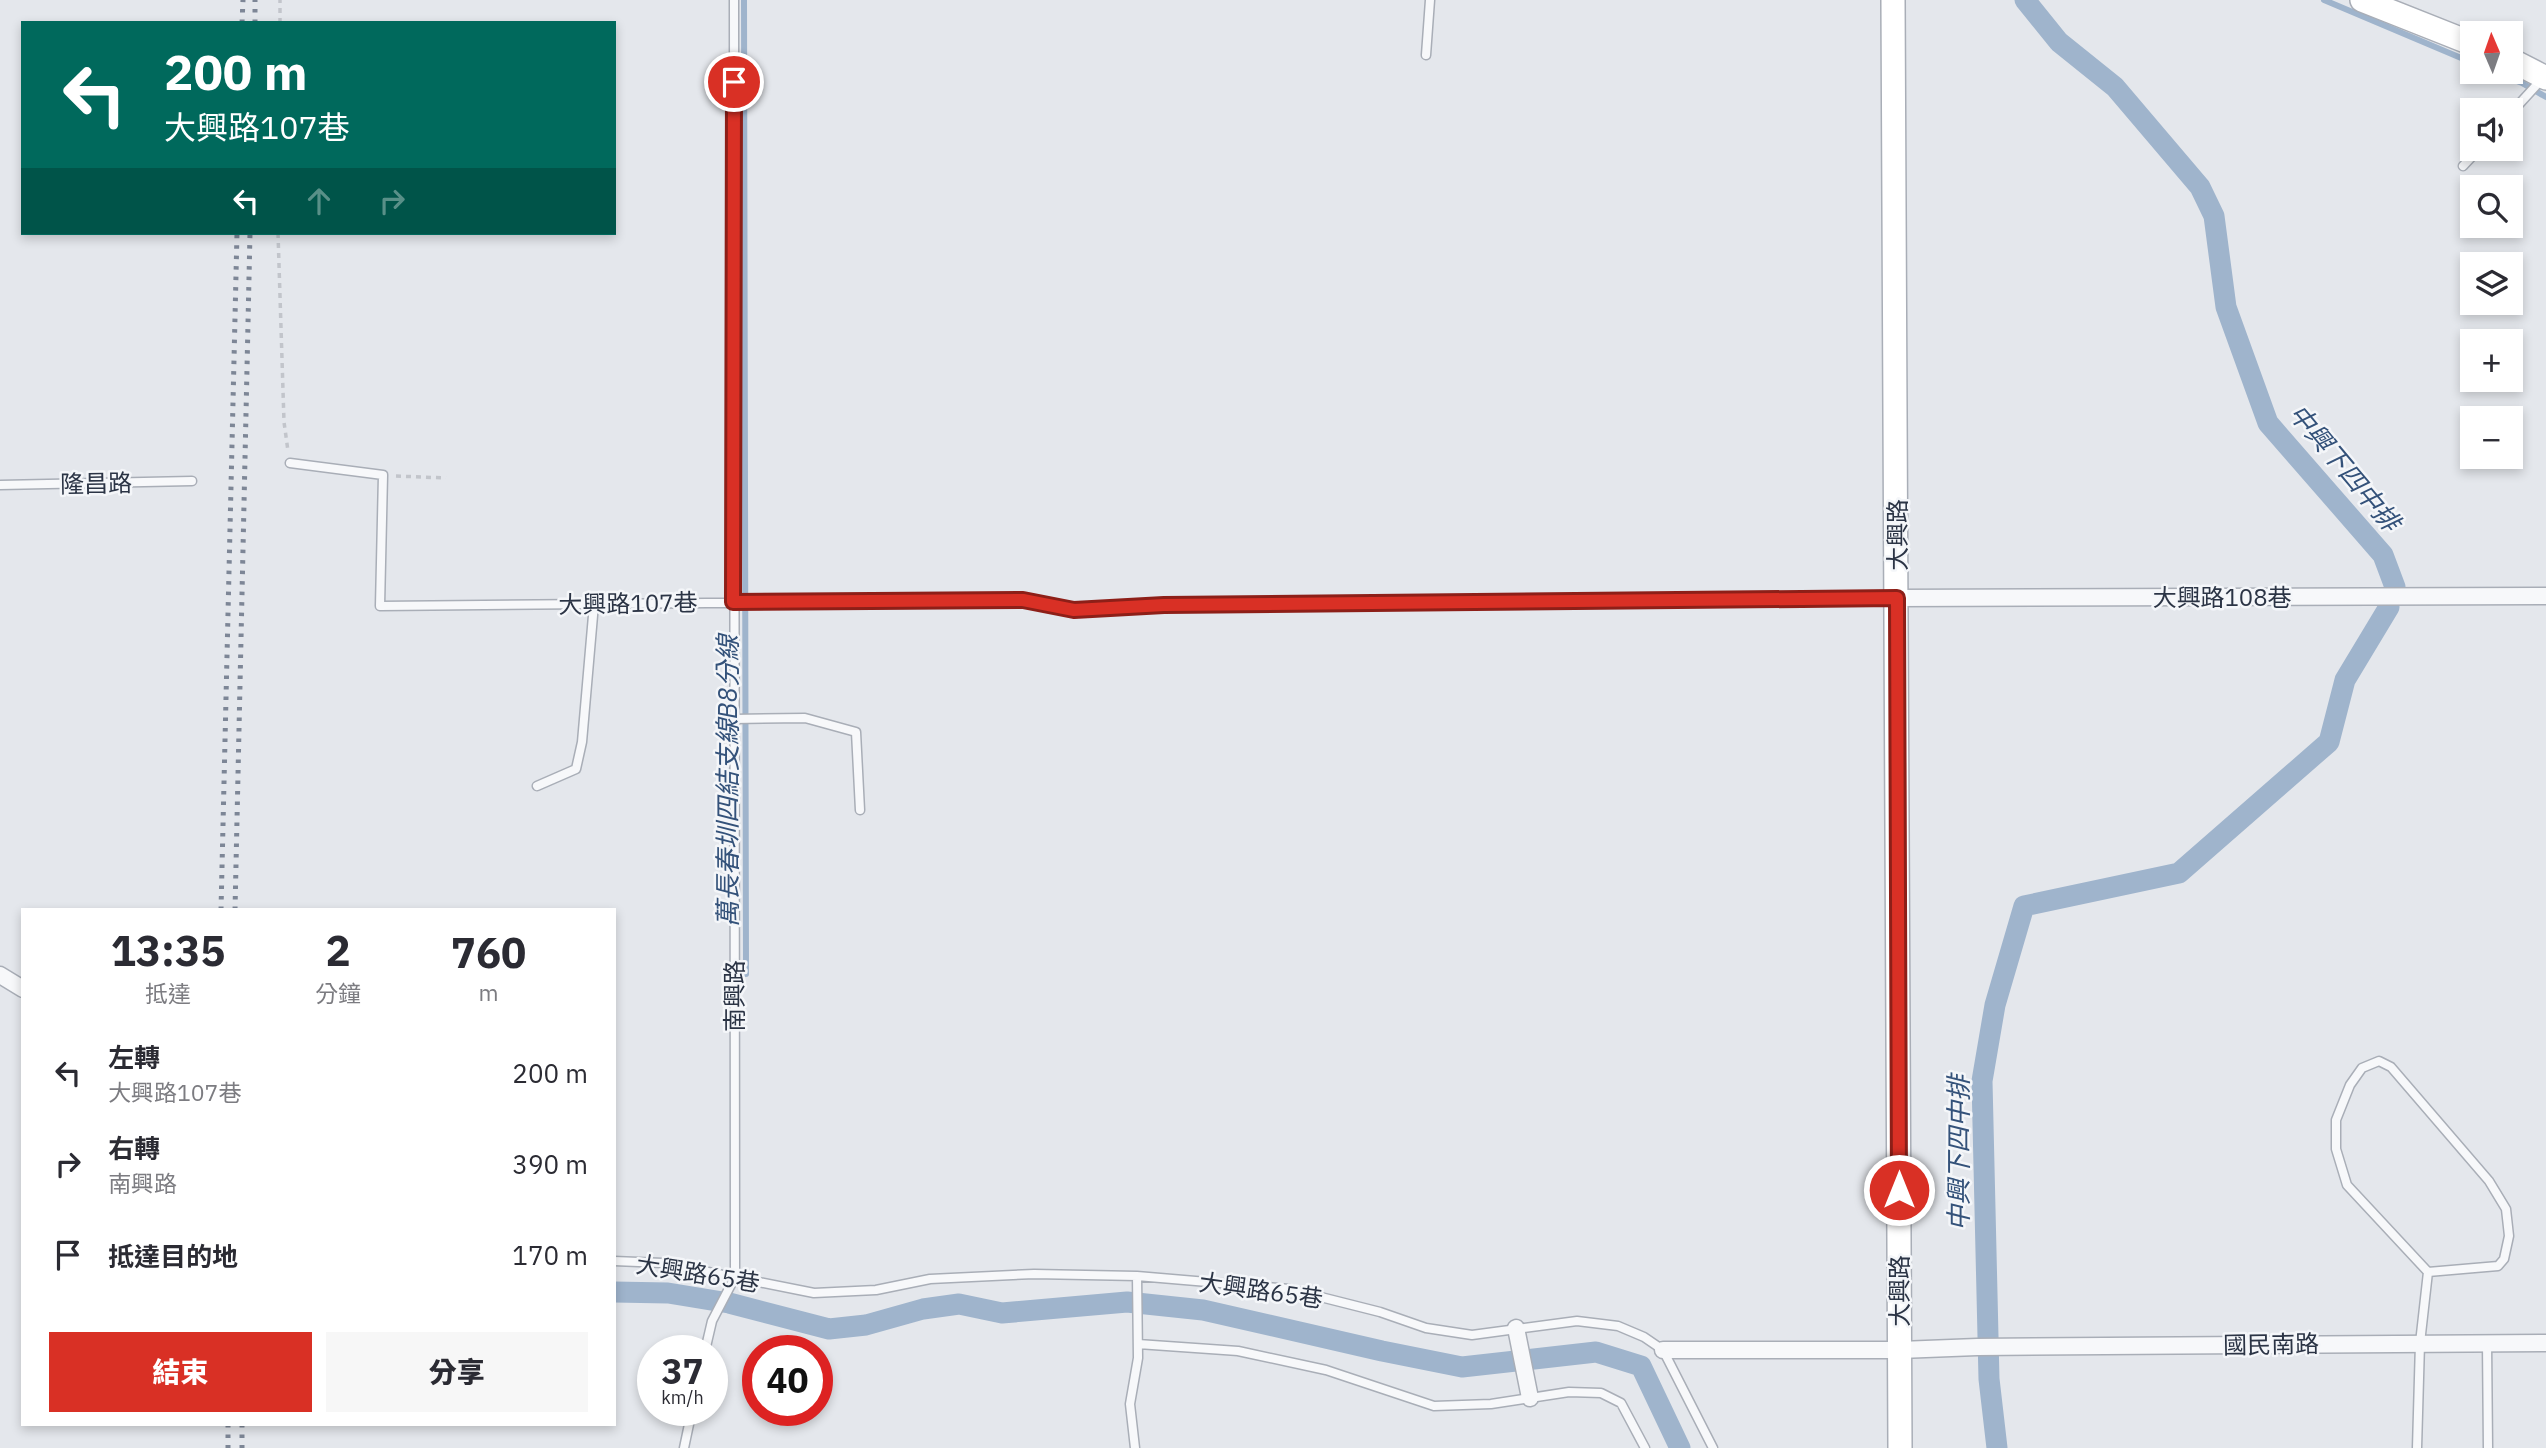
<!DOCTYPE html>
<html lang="zh-TW">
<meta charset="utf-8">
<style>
body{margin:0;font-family:"IBM Plex Sans","Noto Sans TC",sans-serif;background:#f7f7f7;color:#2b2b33;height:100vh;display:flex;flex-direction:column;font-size:26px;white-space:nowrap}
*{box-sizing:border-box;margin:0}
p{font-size:23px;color:#7c7c81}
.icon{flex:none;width:38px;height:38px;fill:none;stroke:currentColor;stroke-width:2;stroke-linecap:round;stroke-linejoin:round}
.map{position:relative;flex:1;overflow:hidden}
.details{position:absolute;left:21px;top:908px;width:595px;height:518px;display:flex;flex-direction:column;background:#fff;border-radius:0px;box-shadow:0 4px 10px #0003}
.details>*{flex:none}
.banner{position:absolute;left:21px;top:21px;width:595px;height:214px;border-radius:0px;box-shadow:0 4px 10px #0003;background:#00695c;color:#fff;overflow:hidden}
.needle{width:46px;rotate:358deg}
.fabs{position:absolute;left:2460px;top:21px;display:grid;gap:14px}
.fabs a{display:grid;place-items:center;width:63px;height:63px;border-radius:0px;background:#fff;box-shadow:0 4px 10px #0003;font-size:35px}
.speed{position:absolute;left:637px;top:1335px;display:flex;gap:14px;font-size:35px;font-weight:700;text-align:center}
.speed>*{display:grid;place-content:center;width:91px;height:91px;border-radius:50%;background:#fff;box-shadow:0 4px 10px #0003;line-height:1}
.speed small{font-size:18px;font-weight:400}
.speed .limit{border:10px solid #d22;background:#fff;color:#111}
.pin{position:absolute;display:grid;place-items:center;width:60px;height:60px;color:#fff;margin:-30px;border:4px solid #fff;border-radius:50%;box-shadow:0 2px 7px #0007}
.me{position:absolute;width:77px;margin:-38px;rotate:0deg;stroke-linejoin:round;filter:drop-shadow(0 0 5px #0008)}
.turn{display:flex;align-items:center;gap:24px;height:147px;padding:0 28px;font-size:32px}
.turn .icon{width:91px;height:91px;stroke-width:2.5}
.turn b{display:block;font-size:49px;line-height:60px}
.lanes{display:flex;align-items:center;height:66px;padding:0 28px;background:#0003;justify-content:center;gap:35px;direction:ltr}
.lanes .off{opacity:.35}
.eta{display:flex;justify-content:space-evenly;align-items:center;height:119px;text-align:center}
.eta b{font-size:42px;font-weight:800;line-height:49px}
.action{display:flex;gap:14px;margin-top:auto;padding:14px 28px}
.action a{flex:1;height:80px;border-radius:0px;background:#d93025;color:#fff;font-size:28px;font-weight:800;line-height:80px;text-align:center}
.action a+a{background:#f7f7f7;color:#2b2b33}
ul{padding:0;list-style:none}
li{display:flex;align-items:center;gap:21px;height:91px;padding:0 28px}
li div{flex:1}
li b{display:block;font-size:26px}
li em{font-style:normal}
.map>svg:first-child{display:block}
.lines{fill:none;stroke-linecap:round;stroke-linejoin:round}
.stream{stroke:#9fb4cc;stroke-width:6}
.canal{stroke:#9fb4cc;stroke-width:21}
.lane-casing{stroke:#a9aeb7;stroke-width:11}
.street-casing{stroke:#a9aeb7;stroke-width:19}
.secondary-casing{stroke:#a9aeb7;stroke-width:26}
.path{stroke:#c2c5cb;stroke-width:3.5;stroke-dasharray:5 5;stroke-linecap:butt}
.lane{stroke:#f7f8fa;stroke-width:8}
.street{stroke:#f7f8fa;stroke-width:16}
.secondary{stroke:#fff;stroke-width:23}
.rail{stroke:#7d8696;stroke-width:5;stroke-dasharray:3.5 7;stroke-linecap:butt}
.route-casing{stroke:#8d1f18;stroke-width:18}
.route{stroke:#d93025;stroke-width:12}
.labels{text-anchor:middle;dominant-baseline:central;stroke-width:5;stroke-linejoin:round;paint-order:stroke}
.street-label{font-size:24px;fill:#2b3445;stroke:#f4f6f9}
.water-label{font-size:26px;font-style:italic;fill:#34527a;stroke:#f4f6f9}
</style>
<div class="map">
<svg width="2546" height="1448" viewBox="0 0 2546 1448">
<rect width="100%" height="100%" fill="#e4e7ec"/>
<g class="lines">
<!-- stream -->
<path class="stream" d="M 744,0 L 746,974
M 2324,0 L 2473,63
M 2494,72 L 2522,83 L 2546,97"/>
<!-- canal -->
<path class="canal" d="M 2025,0 L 2059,42 L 2115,87 L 2200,187 L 2214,216 L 2226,307 L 2268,423 L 2383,555 L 2395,587
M 614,1292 L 668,1293 L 729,1303 L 829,1329 L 866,1325 L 923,1309 L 959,1304 L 1002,1313 L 1127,1302 L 1203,1310 L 1382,1351 L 1462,1367 L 1596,1352 L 1641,1366 L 1680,1448
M 1997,1448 L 1989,1379 L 1982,1081 L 1995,1005 L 2024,906 L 2179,873 L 2329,742 L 2345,680 L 2389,607"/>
<defs>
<path id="lane" d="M 1426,55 L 1430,0
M 2511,113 L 2542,79
M 2463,166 L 2479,149
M 290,463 L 383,475 L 380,606 L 1023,600 L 1074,610 L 1164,605 L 1894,598
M 0,485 L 192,481
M 733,719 L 805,718 L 856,732 L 860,810
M 537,786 L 576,769 L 582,742 L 594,604
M 614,1261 L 663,1263 L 814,1293 L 876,1290 L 930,1279 L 1034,1274 L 1137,1276 L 1289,1289 L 1380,1312 L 1426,1328 L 1472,1335 L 1577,1321 L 1618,1326 L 1644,1337 L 1663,1350 L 1713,1448
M 2487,1343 L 2488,1448
M 1138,1344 L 1238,1351 L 1326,1370 L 1434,1406 L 1491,1404 L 1569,1392 L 1601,1393 L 1621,1403 L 1645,1448
M 705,1351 L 712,1321 L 735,1277 L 734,0
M 684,1448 L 692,1410
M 1135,1448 L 1130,1404 L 1138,1358 L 1137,1276
M 2417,1448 L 2420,1343 L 2428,1272 L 2347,1185 L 2336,1149 L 2336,1120 L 2350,1085 L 2362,1068 L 2379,1061 L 2391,1067 L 2489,1181 L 2506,1209 L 2509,1236 L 2504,1259 L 2498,1266 L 2428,1272"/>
<path id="street" d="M 1897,598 L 2546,596
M 0,975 L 23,989
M 1516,1328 L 1530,1398
M 1663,1350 L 1900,1350 L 1977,1347 L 2546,1343"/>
<path id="secondary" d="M 1893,0 L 1900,1448
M 2362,0 L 2473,44
M 2511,60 L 2546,78"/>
</defs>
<!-- lane casing -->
<use href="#lane" class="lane-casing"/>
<!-- street casing -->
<use href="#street" class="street-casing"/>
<!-- secondary casing -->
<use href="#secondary" class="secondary-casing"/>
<!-- path -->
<path class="path" d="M 280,23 L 280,0
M 278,233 L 284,422 L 288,451
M 396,476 L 446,478"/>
<!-- lane -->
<use href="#lane" class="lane"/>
<!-- street -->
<use href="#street" class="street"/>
<!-- secondary -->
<use href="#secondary" class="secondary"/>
<!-- rail -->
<path class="rail" d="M 242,23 L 243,0
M 255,23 L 255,0
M 221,910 L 237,233
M 235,910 L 250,233
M 228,1424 L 228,1448
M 242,1424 L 242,1448"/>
</g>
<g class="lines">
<defs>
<path id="route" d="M 734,82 L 733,602 L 1023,600 L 1074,610 L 1164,605 L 1897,598 L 1899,1190"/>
</defs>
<!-- route casing -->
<use href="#route" class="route-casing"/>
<!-- route -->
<use href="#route" class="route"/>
</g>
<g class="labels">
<!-- street labels -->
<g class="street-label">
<text transform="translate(96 483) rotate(-1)">隆昌路</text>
<text transform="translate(1897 535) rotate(-90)">大興路</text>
<text x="2222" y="597">大興路108巷</text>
<text transform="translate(628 603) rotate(-1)">大興路107巷</text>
<text transform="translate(734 996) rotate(-90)">南興路</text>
<text transform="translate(698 1273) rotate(9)">大興路65巷</text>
<text transform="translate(1261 1290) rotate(8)">大興路65巷</text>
<text transform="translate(1899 1291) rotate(-90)">大興路</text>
<text transform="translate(2271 1344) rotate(-1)">國民南路</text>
</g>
<!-- water labels -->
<g class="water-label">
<text transform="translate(2345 467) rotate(50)">中興下四中排</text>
<text transform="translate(727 781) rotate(-90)">萬長春圳四結支線B8分線</text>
<text transform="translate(1958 1153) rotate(-90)">中興下四中排</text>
</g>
</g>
</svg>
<div class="fabs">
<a><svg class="needle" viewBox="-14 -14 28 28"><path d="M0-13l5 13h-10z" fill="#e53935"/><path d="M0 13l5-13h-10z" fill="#7c7c81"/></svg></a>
<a><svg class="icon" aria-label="sound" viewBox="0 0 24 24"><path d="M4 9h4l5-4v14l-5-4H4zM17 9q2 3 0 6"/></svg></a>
<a><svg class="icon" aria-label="search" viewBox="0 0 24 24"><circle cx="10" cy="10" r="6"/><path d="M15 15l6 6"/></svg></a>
<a><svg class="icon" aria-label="layers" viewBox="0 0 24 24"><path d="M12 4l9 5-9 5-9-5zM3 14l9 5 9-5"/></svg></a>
<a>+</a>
<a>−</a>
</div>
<div class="speed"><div>37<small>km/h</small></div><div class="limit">40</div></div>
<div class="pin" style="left:734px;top:82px;background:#d93025"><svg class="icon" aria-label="arrive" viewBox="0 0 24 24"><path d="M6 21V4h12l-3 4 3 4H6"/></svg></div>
<svg class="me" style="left:1899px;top:1190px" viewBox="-20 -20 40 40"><circle r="17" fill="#d93025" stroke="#fff" stroke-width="3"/><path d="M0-11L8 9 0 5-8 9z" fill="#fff"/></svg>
<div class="banner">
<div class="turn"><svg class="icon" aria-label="left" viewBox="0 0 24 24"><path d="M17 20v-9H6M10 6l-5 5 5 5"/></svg><div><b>200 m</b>大興路107巷</div></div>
<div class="lanes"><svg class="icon" aria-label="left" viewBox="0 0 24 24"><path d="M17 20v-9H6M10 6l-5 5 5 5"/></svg><svg class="icon off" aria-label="ahead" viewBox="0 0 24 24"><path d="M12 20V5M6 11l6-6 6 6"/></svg><svg class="icon off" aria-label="right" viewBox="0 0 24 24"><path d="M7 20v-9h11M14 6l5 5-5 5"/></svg></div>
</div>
<section class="details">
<div class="eta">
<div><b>13:35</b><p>抵達</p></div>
<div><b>2</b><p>分鐘</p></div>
<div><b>760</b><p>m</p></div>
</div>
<ul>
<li><svg class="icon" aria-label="left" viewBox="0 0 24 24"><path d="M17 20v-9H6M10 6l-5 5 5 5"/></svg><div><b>左轉</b><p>大興路107巷</p></div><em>200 m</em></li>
<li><svg class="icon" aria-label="right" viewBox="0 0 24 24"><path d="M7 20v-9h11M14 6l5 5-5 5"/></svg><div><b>右轉</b><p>南興路</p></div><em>390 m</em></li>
<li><svg class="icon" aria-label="arrive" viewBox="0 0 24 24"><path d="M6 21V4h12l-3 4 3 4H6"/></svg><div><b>抵達目的地</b></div><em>170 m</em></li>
</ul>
<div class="action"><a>結束</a><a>分享</a></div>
</section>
</div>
